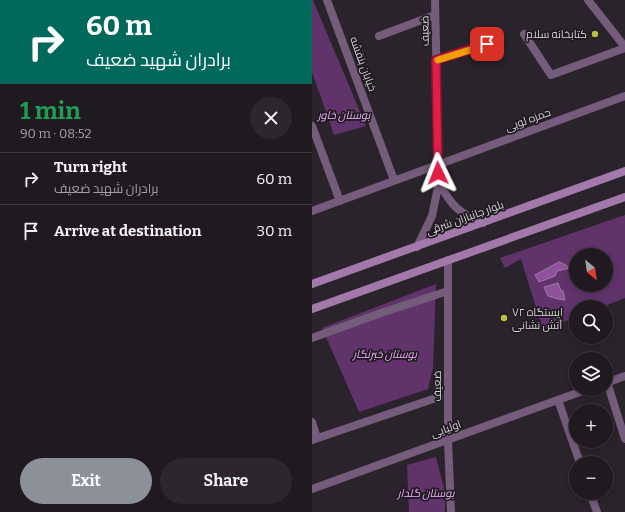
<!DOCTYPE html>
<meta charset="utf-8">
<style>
body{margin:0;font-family:Bitter,Cairo,serif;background:#2d272d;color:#f1f3f6;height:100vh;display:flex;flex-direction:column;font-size:15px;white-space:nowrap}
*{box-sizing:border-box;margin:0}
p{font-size:13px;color:#a2a1a5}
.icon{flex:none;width:22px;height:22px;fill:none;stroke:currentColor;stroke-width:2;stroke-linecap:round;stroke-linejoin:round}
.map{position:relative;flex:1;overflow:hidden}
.panel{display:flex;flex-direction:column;background:#201a20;width:312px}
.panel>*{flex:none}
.top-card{background:#00695c;color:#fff;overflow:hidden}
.needle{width:26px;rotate:151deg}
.controls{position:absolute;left:257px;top:248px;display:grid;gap:8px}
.controls a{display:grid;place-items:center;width:44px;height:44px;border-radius:50%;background:#201a20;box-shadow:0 2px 6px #0003,0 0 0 1px #3d383e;font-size:20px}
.pin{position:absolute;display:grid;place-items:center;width:34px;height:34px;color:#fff;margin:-17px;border-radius:8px;box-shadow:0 2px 6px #0006}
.me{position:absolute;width:44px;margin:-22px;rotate:358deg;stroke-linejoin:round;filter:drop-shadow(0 0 3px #0008)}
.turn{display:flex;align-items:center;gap:14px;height:84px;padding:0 20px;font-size:18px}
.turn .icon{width:52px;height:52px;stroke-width:2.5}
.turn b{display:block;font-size:28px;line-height:34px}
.round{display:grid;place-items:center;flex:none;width:42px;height:42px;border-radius:21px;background:#2d272d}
.head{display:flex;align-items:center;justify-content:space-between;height:68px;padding:0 20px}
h1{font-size:24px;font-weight:700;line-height:30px;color:#1e9e55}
.primary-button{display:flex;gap:8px;margin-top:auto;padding:8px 20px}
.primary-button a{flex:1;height:46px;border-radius:24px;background:#8c9099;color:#fff;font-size:16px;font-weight:700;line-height:46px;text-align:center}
.primary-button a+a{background:#2d272d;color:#f1f3f6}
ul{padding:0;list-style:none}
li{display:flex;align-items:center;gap:12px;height:52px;padding:0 20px;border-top:1px solid #3d383e}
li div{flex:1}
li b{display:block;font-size:15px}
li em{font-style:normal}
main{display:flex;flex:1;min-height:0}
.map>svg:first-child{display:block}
.green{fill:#60336a;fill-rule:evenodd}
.water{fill:#8e529b;stroke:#a378ac}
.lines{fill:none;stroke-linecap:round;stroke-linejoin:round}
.street{stroke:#755c7b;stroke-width:8}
.secondary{stroke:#a379ab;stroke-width:8}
.route-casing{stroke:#92132f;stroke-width:10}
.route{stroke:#e11d48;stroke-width:7}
.slow{stroke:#f59e0b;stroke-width:7}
.poi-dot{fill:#bdbf43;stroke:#201a21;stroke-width:1.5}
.labels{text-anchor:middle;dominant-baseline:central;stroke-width:3.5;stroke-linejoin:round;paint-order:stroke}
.street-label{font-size:11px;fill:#d4d0d5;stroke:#201a21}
.poi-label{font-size:11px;fill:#d4d0d5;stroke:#201a21;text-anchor:end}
.park-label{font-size:11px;font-style:italic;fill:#efaefd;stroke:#201a21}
</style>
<main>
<section class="panel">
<div class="top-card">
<div class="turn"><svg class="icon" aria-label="right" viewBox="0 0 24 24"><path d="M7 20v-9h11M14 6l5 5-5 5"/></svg><div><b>60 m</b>برادران شهید ضعیف</div></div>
</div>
<div class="head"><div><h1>1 min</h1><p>90 m · 08:52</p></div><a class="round"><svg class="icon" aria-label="close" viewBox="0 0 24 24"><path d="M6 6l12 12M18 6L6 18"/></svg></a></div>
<ul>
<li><svg class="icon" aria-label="right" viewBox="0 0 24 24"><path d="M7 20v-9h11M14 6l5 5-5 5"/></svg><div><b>Turn right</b><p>برادران شهید ضعیف</p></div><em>60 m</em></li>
<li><svg class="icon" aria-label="arrive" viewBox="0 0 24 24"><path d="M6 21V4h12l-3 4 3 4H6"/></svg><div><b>Arrive at destination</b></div><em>30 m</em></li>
</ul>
<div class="primary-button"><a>Exit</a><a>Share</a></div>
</section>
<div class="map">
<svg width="313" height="512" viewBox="0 0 313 512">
<rect width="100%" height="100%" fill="#2a232b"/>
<!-- green -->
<path class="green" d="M 0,0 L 1,0 L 54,126 L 22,135 L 0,72 Z
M 313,215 L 313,298 L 290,307 L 264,307 L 264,317 L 231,330 L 209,259 L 193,268 L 188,258 ZM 264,255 L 294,255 L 294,285 L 264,285 Z
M 124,284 L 121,368 L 116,389 L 47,412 L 10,328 Z
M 124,457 L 133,492 L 133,512 L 97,512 L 95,465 Z"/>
<!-- water -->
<path class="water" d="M 247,262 L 252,264 L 258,268 L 245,271 L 243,276 L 227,282 L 223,275 Z
M 246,283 L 249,291 L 251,291 L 253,300 L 246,299 L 236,296 L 232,287 Z"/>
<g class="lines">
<!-- street -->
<path class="street" d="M 15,0 L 82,180
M 276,0 L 313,47
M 212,34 L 239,75 L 313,48
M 67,36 L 123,15
M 124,60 L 175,44
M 0,126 L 28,201
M 127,182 C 138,205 148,214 171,223
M 0,211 L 313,96
M 105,247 L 120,216 L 127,182 L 123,0
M 136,260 L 136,440 L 139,512
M 0,338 L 69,313 L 136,291
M 295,382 L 313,439
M 294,383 L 313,376
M 246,400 L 268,463
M 0,422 L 5,438
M 0,440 L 127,397
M 0,489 L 276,389
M 278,493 L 285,512"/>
<!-- secondary -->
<path class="secondary" d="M 0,284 L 313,171
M 0,309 L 313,197"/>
</g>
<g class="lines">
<defs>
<path id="route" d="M 126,173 L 124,60 L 175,44"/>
</defs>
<!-- route casing -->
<use href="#route" class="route-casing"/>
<!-- route -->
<use href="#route" class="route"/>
<!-- slow -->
<path class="slow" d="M 126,60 L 158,50"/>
</g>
<!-- markers -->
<g class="poi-dot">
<circle cx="283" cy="34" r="4"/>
<circle cx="192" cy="318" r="4"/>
</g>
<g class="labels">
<!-- street labels -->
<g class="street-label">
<text transform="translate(113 31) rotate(-91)">ضعیف</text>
<text transform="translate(51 64) rotate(70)">خیابان بنفشه</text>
<text transform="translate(216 120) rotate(-20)">حمزه لویی</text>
<text transform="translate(153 218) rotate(-20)">بلوار جانبازان شرقی</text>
<text transform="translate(125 386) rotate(-90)">ضعیف</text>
<text transform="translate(134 429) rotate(-20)">اولیایی</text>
</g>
<!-- poi labels -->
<g class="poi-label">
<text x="275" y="34">کتابخانه سلام</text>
<text x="200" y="312" text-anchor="start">ایستگاه ۷۲<tspan x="200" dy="13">آتش نشانی</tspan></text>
</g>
<!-- park labels -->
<g class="park-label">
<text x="32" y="115">بوستان خاور</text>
<text x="73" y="354">بوستان خبرنگار</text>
<text x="114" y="493">بوستان گلدار</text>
</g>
</g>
</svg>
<div class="controls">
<a><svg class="needle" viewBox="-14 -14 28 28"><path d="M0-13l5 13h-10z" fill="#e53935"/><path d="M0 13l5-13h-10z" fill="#a2a1a5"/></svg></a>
<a><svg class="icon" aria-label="search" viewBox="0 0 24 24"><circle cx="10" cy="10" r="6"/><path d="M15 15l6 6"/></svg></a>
<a><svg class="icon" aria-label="layers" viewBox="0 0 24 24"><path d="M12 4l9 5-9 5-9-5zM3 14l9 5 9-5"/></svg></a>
<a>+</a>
<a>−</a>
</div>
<div class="pin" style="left:175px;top:44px;background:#d93025"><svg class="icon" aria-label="arrive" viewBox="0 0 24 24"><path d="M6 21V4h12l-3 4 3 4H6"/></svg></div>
<svg class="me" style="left:126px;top:173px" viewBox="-20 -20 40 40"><path d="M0-17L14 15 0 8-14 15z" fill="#e11d48" stroke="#fff" stroke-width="4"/></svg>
</div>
</main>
